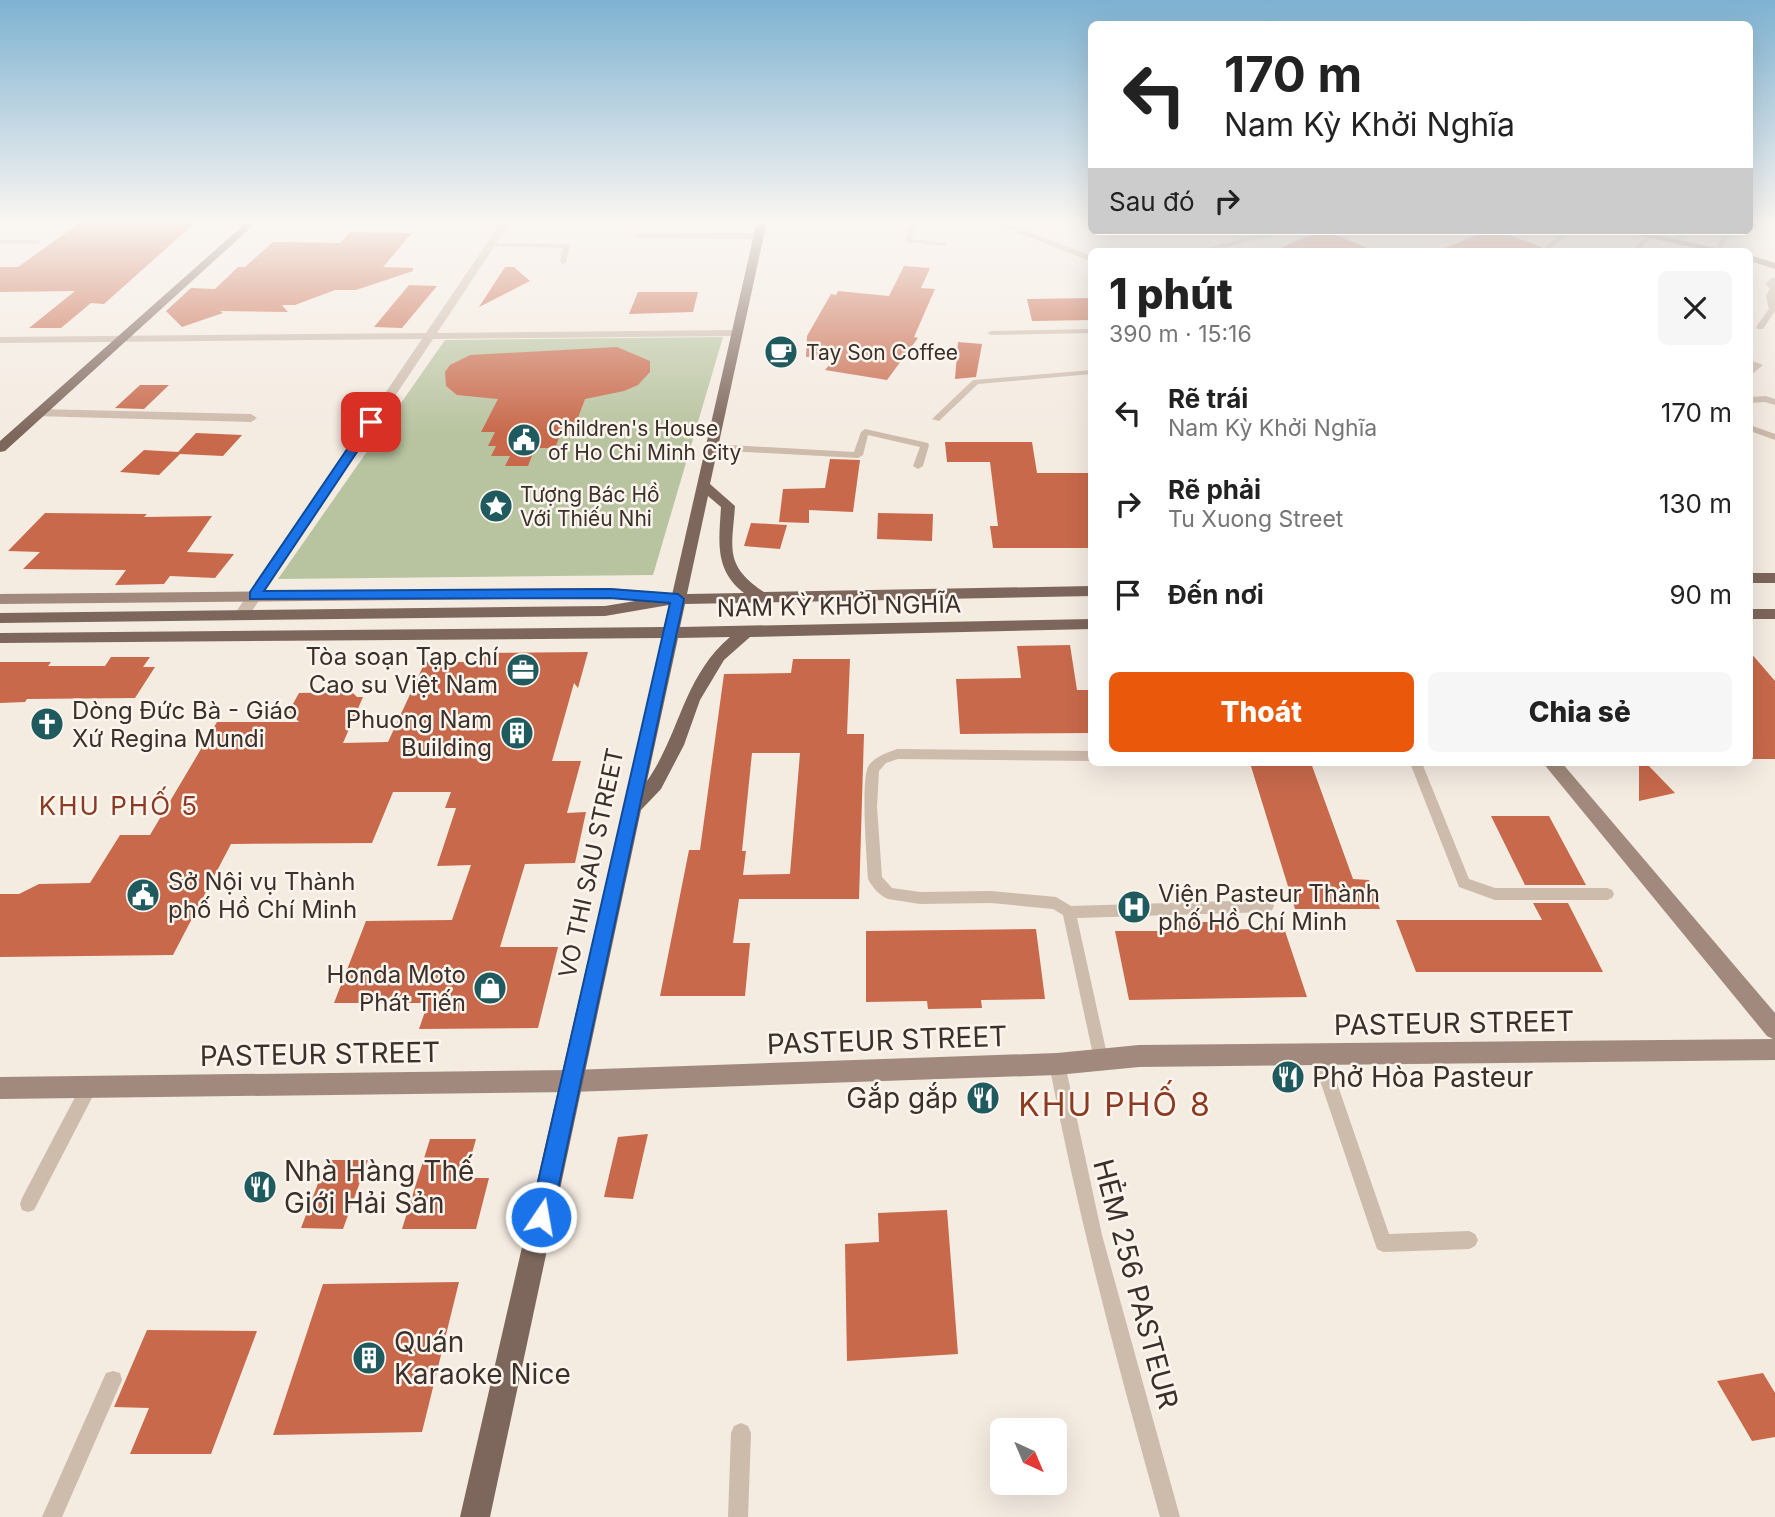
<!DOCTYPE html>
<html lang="vi">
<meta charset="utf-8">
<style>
body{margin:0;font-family:Inter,sans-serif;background:#f6f6f6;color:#222;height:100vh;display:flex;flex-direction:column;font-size:26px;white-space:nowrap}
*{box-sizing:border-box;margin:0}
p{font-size:23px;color:#767676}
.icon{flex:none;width:38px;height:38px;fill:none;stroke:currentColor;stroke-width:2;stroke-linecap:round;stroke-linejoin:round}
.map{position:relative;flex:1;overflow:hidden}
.panel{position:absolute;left:1088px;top:248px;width:665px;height:518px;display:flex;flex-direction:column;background:#fff;border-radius:10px;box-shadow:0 7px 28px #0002}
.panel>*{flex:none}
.banner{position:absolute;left:1088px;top:21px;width:665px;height:214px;border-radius:10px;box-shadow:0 7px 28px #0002;background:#fff;color:#222;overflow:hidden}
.needle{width:46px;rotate:136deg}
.fabs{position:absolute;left:990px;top:1418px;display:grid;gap:14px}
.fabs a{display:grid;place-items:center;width:77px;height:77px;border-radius:10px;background:#fff;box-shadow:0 7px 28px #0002;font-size:35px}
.pin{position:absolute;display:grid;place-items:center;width:60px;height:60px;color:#fff;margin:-30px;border-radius:14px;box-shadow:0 4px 10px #0006}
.me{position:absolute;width:77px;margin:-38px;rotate:12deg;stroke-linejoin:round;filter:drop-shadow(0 0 5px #0008)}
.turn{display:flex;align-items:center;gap:24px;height:147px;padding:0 21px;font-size:32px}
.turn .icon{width:91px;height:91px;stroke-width:2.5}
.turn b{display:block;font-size:49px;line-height:60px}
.then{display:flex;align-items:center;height:66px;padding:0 21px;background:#0003;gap:14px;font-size:26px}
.round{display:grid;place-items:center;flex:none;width:74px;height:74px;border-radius:10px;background:#f6f6f6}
.headline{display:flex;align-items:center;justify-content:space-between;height:119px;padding:0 21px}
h1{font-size:42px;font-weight:800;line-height:52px}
.button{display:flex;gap:14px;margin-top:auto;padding:14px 21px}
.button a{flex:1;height:80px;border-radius:10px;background:#ea580c;color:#fff;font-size:28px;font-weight:800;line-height:80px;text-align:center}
.button a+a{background:#f6f6f6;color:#222}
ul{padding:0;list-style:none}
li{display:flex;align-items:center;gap:21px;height:91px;padding:0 21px}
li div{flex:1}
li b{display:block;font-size:26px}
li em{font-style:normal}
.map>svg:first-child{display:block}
.green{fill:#b8c4a0}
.building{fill:#c8694b;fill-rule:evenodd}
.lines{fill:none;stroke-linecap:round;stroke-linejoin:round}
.service{fill:#cdbbac;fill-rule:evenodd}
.minor{fill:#cdbbac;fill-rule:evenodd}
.tertiary{fill:#cdbbac;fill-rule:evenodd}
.secondary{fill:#a18a7d;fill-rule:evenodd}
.primary{fill:#7d675c;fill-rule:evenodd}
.route{fill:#1a73e8;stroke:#114b97;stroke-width:2}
.labels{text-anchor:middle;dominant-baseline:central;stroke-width:5;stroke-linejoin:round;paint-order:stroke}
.far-poi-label{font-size:21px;fill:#3b302b;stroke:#fbf5ee;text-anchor:start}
.street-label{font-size:24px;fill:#3b302b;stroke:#fbf5ee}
.poi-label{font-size:24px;fill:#3b302b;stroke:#fbf5ee;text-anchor:end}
.neighbourhood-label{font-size:26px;letter-spacing:2px;fill:#8c3b22;stroke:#fbf5ee}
.near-street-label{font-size:28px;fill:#3b302b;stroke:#fbf5ee}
.near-poi-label{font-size:28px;fill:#3b302b;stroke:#fbf5ee;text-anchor:start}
.near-neighbourhood-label{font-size:32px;letter-spacing:2px;fill:#8c3b22;stroke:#fbf5ee}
</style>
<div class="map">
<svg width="1775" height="1517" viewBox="0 0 1775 1517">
<rect width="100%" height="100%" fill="#f4ebe1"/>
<!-- green -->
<path class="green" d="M 723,337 L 653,575 L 278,579 L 445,340 Z"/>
<!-- building -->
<path class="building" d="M 82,221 L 197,221 L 104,304 L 91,303 L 61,328 L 29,328 L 75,291 L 0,292 L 0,267 L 18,267 Z
M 1320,231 L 1327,231 L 1377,252 L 1271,252 Z
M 1485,231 L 1498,231 L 1542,247 L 1537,252 L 1436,252 Z
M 350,232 L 412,233 L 383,267 L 413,268 L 413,271 L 356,290 L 335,290 L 295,305 L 282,305 L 288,312 L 220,311 L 223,313 L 182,327 L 166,311 L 191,288 L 215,289 L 238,267 L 245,267 L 273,242 L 340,243 Z
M 904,266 L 930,268 L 921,288 L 935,289 L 914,337 L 918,338 L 887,380 L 825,370 L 837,356 L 806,357 L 807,336 L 831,294 L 836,295 L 838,291 L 889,296 Z
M 505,267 L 514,267 L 530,281 L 479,307 Z
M 409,285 L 437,286 L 402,328 L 374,327 Z
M 638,292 L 698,292 L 693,312 L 629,314 Z
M 1092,298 L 1092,320 L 1032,321 L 1027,299 Z
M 958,342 L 982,344 L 976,377 L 955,379 Z
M 617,347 L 650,361 L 650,372 L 638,385 L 624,391 L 585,399 L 572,434 L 561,433 L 555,448 L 535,448 L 528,466 L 505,466 L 510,456 L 491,456 L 496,446 L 488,446 L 495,432 L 481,432 L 498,399 L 457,395 L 446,386 L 445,372 L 450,365 L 470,355 Z
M 140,385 L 169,385 L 144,409 L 115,408 Z
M 196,433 L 242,435 L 223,456 L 180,454 L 159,475 L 120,472 L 144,450 L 178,452 Z
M 945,442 L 1032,442 L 1037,473 L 1089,473 L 1092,483 L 1092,548 L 993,548 L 990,526 L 998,526 L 990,462 L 947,462 Z
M 830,459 L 860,460 L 853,512 L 809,510 L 809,523 L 779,522 L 783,489 L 825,488 Z
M 45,513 L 147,514 L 144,517 L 212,516 L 187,552 L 234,554 L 215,578 L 170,576 L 164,584 L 115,585 L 126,570 L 23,569 L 40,552 L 8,551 Z
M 878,513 L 933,514 L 932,541 L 877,539 Z
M 751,523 L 787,525 L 780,549 L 744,546 Z
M 1070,645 L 1077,690 L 1092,690 L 1092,733 L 960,734 L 956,679 L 1021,678 L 1017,646 Z
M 588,652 L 578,688 L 574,683 L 552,761 L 581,761 L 567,813 L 586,812 L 575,863 L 525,864 L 500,947 L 558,947 L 538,1028 L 419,1029 L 428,1003 L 334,1003 L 366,921 L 452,920 L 471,865 L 437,866 L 456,808 L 445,808 L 451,792 L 393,792 L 372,843 L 231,844 L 173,955 L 0,957 L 0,894 L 19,894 L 39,884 L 90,883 L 120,835 L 150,835 L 217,722 L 299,722 L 289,711 L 299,693 L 352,692 L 357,697 L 363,697 L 343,743 L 388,742 L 425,662 L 475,662 L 470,653 Z
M 1750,652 L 1775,681 L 1775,759 L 1750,759 Z
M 111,657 L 150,657 L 143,667 L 155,667 L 135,698 L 27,699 L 25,702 L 0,703 L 0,662 L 51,662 L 48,666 L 105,666 Z
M 793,659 L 850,659 L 847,734 L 864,734 L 859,899 L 739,899 L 733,943 L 750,943 L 745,996 L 660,996 L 689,850 L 700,850 L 724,674 L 791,673 ZM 752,753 L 800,753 L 790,874 L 743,875 L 746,851 L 742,851 Z
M 1250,763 L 1311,763 L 1353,879 L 1369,880 L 1380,909 L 1295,909 Z
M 1639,763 L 1646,763 L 1675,793 L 1639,801 Z
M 1491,816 L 1549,816 L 1586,885 L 1525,885 Z
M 1533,903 L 1568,903 L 1603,972 L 1416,972 L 1396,920 L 1542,920 Z
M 1172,922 L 1218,922 L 1220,930 L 1284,928 L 1307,997 L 1129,1000 L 1115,931 L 1174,931 Z
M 1036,929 L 1045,999 L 981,1000 L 982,1008 L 928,1009 L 927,1001 L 866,1002 L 866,931 Z
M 648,1134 L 633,1199 L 604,1197 L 618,1137 Z
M 430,1139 L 476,1139 L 465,1178 L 489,1178 L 476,1229 L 402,1229 Z
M 327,1160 L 368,1160 L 343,1229 L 301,1228 Z
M 947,1210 L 958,1354 L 847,1361 L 845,1244 L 879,1242 L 878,1213 Z
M 459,1282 L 422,1432 L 273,1435 L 323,1284 Z
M 147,1330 L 257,1331 L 211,1454 L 130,1454 L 149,1408 L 114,1407 Z
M 1763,1373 L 1775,1393 L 1775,1437 L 1752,1441 L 1717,1381 Z"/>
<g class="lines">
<!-- service -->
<path class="service" d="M 913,221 L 920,221 L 911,239 L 945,243 L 947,244 L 947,246 L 905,242 Z
M 1755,224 L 1757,225 L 1757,227 L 1750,230 L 1750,226 Z
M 1564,231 L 1571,231 L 1547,252 L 1540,252 Z
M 1687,231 L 1695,231 L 1677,241 L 1672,240 Z
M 1733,231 L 1743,231 L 1728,237 L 1720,250 L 1716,250 L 1723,235 Z
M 1648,235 L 1653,236 L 1637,252 L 1630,252 Z
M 0,240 L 38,240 L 41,242 L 38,244 L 0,244 Z
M 491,243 L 567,244 L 570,246 L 566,262 L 563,264 L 560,262 L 563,248 L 489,246 L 489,244 Z
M 1772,278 L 1775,278 L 1775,311 L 1763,329 L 1757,329 L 1756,327 L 1769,309 L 1766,296 L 1770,288 L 1765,284 Z
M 1092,329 L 1092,333 L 991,335 L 987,333 L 991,331 Z
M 1092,370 L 1092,374 L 978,384 L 939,421 L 932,419 L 973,380 Z
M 1766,396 L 1775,399 L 1775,405 L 1765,402 L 1750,403 L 1750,397 Z
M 1750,425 L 1775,434 L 1775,440 L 1750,431 Z
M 865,429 L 928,443 L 929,445 L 923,466 L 918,469 L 913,466 L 920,447 L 868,435 L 863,455 L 858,458 L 711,450 L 707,447 L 711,444 L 854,452 L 861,432 Z
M 897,749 L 1092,751 L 1092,761 L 898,759 L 886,763 L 879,771 L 877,807 L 882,877 L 892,888 L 920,892 L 991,891 L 1056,897 L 1071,906 L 1267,900 L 1272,902 L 1274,906 L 1272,910 L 1267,912 L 1077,918 L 1108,1059 L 1105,1064 L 1100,1066 L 1095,1064 L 1063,915 L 1053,909 L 991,903 L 920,904 L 888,899 C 880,896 872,887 868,879 C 867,860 860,777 869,765 C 876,756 887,753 897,749 Z
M 1410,763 L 1422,763 L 1469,879 L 1495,888 L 1607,888 L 1612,890 L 1614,894 L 1612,898 L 1607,900 L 1495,900 L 1459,887 Z
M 1319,1047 L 1324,1049 L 1327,1054 L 1389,1234 L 1469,1231 L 1475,1234 L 1478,1240 L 1475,1246 L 1469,1249 L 1383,1252 L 1377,1249 L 1311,1054 L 1314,1049 Z
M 1057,1056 L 1062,1059 L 1065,1064 L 1102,1235 L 1180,1517 L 1160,1517 C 1118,1367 1078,1217 1049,1064 L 1052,1059 Z
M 89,1079 L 95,1082 L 97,1087 L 95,1092 L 34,1210 L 28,1212 L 22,1210 L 20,1204 L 22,1198 L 83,1082 Z
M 113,1371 L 120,1373 L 122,1380 L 62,1517 L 42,1517 L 106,1373 Z
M 741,1423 L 748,1426 L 751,1433 L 748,1517 L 728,1517 L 731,1433 L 734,1426 Z"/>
<!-- minor -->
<path class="minor" d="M 1270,231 L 1287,231 L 1209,252 L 1192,252 Z
M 639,233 L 758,233 L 763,236 L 758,239 L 636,238 L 636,234 Z
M 1750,360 L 1763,365 L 1750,376 Z
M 39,409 L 251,414 L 257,418 L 251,422 L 35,416 L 33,413 Z"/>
<!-- tertiary -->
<path class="tertiary" d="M 502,221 L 511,221 L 437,333 L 737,330 L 743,333 L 737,336 L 433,339 L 248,617 L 238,617 L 235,613 L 238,609 L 422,339 L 0,343 L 0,337 L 426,333 Z
M 988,221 L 1002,221 L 1092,256 L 1092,262 Z"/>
<!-- secondary -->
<path class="secondary" d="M 1619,231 L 1638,231 L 1734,252 L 1714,252 Z
M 1750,255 L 1775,263 L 1775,269 L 1750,261 Z
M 610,588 L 678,594 L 686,599 L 678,604 L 610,598 L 0,604 L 0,594 Z
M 1543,763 L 1562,763 L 1775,1013 L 1775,1060 L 1139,1067 L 1057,1075 L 571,1092 L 0,1099 L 0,1077 L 571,1070 L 1057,1053 L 1139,1045 L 1773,1039 L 1767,1036 Z"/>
<!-- primary -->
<path class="primary" d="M 248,221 L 258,221 L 5,451 L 0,452 L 0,441 Z
M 757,221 L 767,221 L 710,484 L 735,506 C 732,549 724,565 764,592 L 1092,586 L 1092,596 L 685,604 L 680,627 L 1092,619 L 1092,629 L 750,637 L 724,660 L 700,700 L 684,745 L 661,789 L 641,810 L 490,1517 L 460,1517 L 662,638 L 0,643 L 0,633 L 664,627 L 669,605 L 605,616 L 0,623 L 0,613 L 605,606 L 672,595 ZM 708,496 L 721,507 C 719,541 714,570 744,593 L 687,594 ZM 730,637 C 683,677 680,734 647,781 L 678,638 Z
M 1750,573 L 1775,573 L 1775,583 L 1750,583 Z
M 1750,609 L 1775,609 L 1775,619 L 1750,619 Z"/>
</g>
<!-- sky -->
<linearGradient id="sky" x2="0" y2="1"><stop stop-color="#7eb2d2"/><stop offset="0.51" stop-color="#faf6f2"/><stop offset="1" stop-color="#faf6f2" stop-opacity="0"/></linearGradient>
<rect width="1775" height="434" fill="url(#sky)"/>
<!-- route -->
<path class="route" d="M 371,419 L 377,422 L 264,591 L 610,589 L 678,594 L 684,599 L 552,1217 L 549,1225 L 541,1228 L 533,1225 L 530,1217 L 670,603 L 610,598 L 250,599 L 250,592 L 367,420 Z"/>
<!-- icons -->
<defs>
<symbol id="cafe-disc" viewBox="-11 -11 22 22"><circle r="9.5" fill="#1f5a5e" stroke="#fbf5ee"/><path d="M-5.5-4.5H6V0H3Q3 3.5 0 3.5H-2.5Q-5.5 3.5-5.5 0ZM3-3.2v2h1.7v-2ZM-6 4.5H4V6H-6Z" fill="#fff"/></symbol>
<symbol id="civic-disc" viewBox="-11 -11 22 22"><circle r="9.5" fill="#1f5a5e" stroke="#fbf5ee"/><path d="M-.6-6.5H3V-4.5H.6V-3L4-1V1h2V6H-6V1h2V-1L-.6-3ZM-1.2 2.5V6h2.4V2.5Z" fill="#fff"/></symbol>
<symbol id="sight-disc" viewBox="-11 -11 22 22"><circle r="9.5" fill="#1f5a5e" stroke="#fbf5ee"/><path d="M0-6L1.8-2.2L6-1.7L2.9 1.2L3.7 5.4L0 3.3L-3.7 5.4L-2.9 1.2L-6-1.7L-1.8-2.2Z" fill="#fff"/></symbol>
<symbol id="office-disc" viewBox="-11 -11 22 22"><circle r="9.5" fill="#1f5a5e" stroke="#fbf5ee"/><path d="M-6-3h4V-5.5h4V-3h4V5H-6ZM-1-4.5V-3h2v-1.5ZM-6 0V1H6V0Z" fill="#fff"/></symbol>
<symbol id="church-disc" viewBox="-11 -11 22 22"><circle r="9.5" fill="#1f5a5e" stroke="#fbf5ee"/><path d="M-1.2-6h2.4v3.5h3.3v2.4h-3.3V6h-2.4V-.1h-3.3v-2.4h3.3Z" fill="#fff"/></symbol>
<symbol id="building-disc" viewBox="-11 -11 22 22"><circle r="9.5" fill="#1f5a5e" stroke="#fbf5ee"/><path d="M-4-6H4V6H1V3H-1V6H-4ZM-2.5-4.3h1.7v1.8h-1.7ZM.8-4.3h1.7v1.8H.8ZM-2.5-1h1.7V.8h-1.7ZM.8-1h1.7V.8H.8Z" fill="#fff"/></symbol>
<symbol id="hospital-disc" viewBox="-11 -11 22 22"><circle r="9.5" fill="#1f5a5e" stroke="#fbf5ee"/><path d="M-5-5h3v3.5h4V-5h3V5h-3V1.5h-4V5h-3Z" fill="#fff"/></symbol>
<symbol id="shop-disc" viewBox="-11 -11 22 22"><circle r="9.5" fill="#1f5a5e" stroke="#fbf5ee"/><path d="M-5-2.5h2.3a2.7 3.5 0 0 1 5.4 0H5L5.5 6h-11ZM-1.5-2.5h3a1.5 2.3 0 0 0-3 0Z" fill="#fff"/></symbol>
<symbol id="restaurant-disc" viewBox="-11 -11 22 22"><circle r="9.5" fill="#1f5a5e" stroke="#fbf5ee"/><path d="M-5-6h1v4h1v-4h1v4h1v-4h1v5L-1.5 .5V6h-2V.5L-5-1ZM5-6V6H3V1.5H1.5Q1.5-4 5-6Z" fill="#fff"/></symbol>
</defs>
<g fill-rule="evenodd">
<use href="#cafe-disc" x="762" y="333" width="38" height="38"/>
<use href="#civic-disc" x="505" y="421" width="38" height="38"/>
<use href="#sight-disc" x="477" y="487" width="38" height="38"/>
<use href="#office-disc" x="504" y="651" width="38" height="38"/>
<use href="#church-disc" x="28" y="705" width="38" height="38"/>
<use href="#building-disc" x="498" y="714" width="38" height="38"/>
<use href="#civic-disc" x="124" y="876" width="38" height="38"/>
<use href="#hospital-disc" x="1115" y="888" width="38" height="38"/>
<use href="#shop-disc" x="471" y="969" width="38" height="38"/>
<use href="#restaurant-disc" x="1269" y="1058" width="38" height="38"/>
<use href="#restaurant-disc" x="964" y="1079" width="38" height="38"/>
<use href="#restaurant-disc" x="241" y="1168" width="38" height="38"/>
<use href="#building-disc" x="350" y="1339" width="38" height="38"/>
</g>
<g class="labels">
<!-- far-poi labels -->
<g class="far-poi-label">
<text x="806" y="352">Tay Son Coffee</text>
<text x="548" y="428">Children's House<tspan x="548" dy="24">of Ho Chi Minh City</tspan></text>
<text x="520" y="494">Tượng Bác Hồ<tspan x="520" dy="24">Với Thiếu Nhi</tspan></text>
</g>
<!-- street labels -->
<g class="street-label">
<text transform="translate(839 606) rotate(-1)">NAM KỲ KHỞI NGHĨA</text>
<text transform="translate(591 863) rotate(-78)">VO THI SAU STREET</text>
</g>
<!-- poi labels -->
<g class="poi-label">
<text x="498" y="656">Tòa soạn Tạp chí<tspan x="498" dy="28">Cao su Việt Nam</tspan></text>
<text x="72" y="710" text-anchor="start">Dòng Đức Bà - Giáo<tspan x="72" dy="28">Xứ Regina Mundi</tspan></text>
<text x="492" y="719">Phuong Nam<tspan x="492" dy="28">Building</tspan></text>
<text x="168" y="881" text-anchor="start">Sở Nội vụ Thành<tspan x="168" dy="28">phố Hồ Chí Minh</tspan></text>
<text x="1158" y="893" text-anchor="start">Viện Pasteur Thành<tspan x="1158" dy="28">phố Hồ Chí Minh</tspan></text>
<text x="466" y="974">Honda Moto<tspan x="466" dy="28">Phát Tiến</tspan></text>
</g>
<!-- neighbourhood labels -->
<g class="neighbourhood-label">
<text x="119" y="805">KHU PHỐ 5</text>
</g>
<!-- near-street labels -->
<g class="near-street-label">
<text transform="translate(1454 1023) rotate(-1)">PASTEUR STREET</text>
<text transform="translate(887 1040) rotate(-2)">PASTEUR STREET</text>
<text transform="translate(320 1054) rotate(-1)">PASTEUR STREET</text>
<text transform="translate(1136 1284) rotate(75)">HẺM 256 PASTEUR</text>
</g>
<!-- near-poi labels -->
<g class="near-poi-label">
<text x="1312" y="1077">Phở Hòa Pasteur</text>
<text x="958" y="1098" text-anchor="end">Gắp gắp</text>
<text x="284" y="1171">Nhà Hàng Thế<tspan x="284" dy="32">Giới Hải Sản</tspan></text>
<text x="394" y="1342">Quán<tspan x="394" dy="32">Karaoke Nice</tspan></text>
</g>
<!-- near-neighbourhood labels -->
<g class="near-neighbourhood-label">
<text x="1115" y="1104">KHU PHỐ 8</text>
</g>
</g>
</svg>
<div class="fabs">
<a><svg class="needle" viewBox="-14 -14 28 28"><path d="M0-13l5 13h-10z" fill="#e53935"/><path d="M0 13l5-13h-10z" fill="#767676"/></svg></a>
</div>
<div class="pin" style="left:371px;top:422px;background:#d93025"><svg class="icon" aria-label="arrive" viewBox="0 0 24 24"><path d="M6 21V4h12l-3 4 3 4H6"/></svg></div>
<svg class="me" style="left:541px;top:1217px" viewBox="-20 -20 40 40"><circle r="17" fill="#1a73e8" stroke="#fff" stroke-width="3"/><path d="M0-11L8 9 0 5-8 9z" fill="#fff"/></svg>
<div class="banner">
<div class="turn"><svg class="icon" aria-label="left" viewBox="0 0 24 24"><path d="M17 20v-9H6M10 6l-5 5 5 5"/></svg><div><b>170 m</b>Nam Kỳ Khởi Nghĩa</div></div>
<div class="then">Sau đó<svg class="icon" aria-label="right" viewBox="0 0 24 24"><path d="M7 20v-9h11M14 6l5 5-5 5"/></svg></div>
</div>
<section class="panel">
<div class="headline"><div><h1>1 phút</h1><p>390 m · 15:16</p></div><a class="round"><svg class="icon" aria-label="close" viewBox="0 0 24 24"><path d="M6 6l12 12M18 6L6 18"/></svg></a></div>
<ul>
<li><svg class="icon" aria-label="left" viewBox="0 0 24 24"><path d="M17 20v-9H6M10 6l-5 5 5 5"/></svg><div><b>Rẽ trái</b><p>Nam Kỳ Khởi Nghĩa</p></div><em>170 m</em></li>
<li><svg class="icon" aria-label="right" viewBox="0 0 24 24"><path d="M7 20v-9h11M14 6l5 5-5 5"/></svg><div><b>Rẽ phải</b><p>Tu Xuong Street</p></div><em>130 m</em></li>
<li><svg class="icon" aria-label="arrive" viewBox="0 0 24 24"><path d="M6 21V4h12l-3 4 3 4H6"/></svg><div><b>Đến nơi</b></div><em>90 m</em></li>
</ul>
<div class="button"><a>Thoát</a><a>Chia sẻ</a></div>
</section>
</div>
